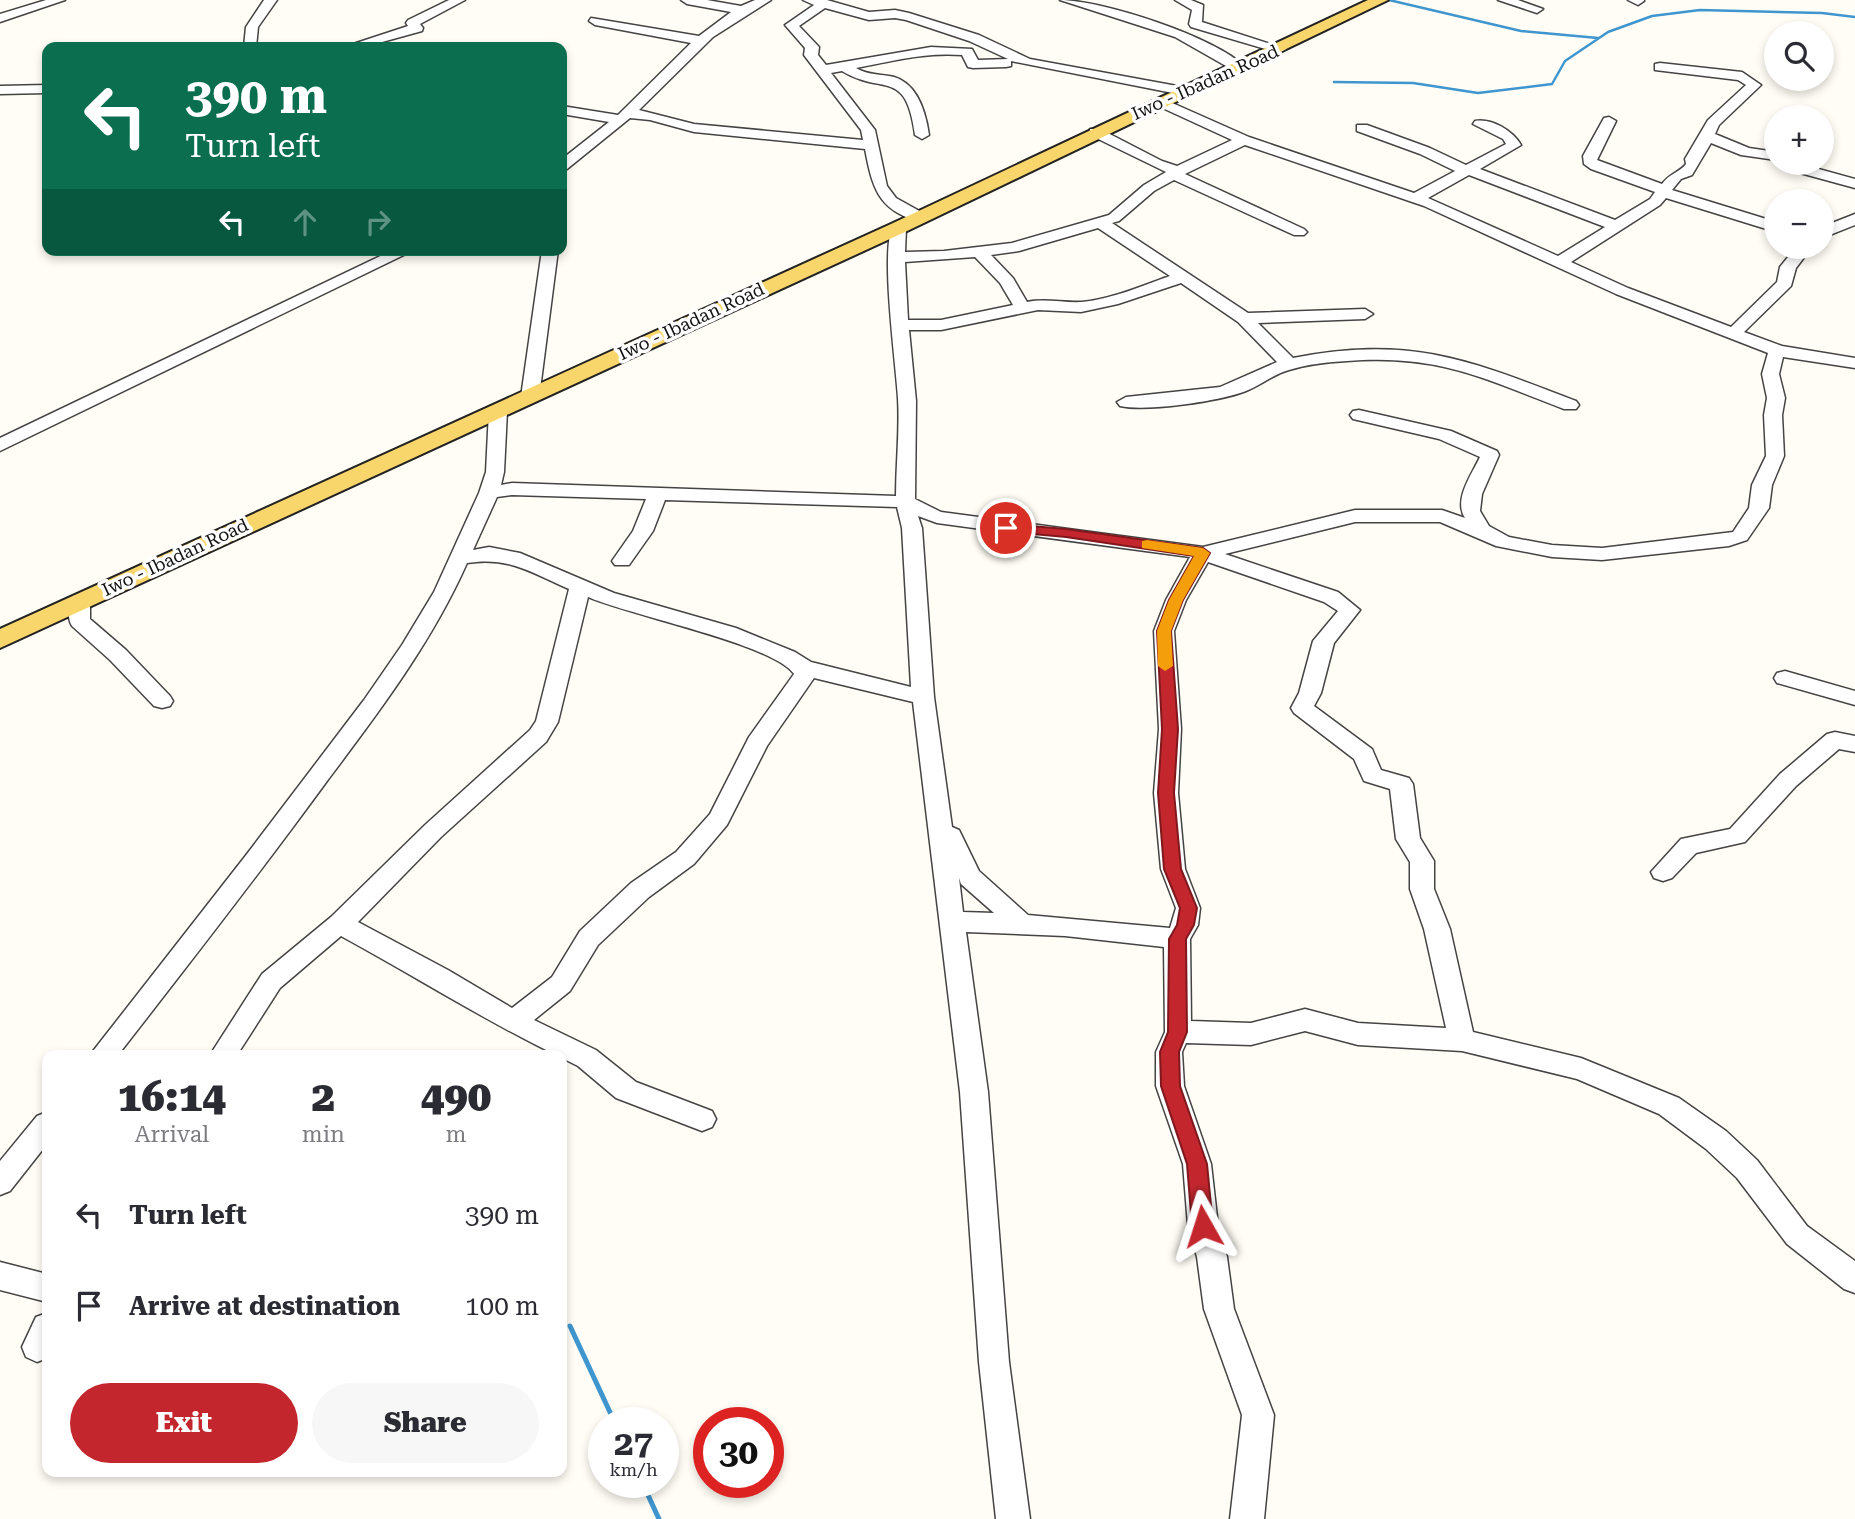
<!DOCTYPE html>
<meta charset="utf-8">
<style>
body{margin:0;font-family:"Roboto Serif",serif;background:#f7f7f7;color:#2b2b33;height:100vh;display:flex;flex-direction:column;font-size:26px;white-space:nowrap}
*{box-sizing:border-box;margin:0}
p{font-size:23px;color:#7c7c81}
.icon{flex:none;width:38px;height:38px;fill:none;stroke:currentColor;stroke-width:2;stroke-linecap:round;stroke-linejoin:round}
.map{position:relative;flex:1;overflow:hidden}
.side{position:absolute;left:42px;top:1050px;width:525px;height:427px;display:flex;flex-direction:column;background:#fff;border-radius:14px;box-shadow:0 4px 10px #0003}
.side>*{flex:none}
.guide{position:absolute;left:42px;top:42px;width:525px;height:214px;border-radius:14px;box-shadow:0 4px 10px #0003;background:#0b6e4f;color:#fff;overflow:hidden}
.tools{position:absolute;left:1764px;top:21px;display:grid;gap:14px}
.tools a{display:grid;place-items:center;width:70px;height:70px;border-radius:50%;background:#fff;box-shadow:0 4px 10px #0003;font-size:35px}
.speed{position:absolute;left:588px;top:1407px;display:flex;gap:14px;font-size:35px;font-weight:700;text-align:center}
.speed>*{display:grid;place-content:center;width:91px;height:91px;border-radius:50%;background:#fff;box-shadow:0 4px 10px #0003;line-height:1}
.speed small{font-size:18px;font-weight:400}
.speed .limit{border:10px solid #d22;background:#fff;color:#111}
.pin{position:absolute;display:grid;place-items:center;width:60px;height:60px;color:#fff;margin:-30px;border:4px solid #fff;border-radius:50%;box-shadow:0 2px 7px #0007}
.me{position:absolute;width:77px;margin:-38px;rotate:354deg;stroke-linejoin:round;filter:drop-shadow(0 0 5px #0008)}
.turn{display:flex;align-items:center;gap:24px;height:147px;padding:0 28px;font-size:32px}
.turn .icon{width:91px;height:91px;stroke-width:2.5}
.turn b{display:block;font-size:49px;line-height:60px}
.lanes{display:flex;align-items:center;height:66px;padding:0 28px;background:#0003;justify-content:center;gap:35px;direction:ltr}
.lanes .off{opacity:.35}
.eta{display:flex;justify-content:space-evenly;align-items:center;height:119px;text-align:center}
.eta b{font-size:42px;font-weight:800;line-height:49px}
.cta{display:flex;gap:14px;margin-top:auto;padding:14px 28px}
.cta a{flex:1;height:80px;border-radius:42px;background:#c4262e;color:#fff;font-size:28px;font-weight:800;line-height:80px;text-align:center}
.cta a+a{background:#f7f7f7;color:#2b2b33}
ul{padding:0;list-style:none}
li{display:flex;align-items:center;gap:21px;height:91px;padding:0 28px}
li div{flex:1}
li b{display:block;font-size:26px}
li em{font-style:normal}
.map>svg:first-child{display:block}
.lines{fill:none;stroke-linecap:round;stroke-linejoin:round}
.stream-far1{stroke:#3f96cf;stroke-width:2.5}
.stream{stroke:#3f96cf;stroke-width:5}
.minor-casing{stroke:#444;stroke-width:3}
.major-casing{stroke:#222;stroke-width:4}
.minor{fill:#fff;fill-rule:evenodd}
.major{fill:#f9d66b;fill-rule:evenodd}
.route{fill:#c4262e;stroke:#7f191e;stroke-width:2}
.slow{fill:#f59e0b}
.labels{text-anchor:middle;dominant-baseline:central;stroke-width:7;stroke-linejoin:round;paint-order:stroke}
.far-street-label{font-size:18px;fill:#111;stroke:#fff}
</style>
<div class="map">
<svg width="1855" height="1519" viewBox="0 0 1855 1519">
<rect width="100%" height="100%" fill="#fffdf5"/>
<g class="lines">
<!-- stream-far1 -->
<path class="stream-far1" d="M 1389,0 L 1521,31 L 1598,38
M 1334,82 L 1413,83 L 1478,93 L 1552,84 L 1565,61 L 1608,32 L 1652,16 L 1700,10 L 1822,13 L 1855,17"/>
<!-- stream -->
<path class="stream" d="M 570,1326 L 615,1423
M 642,1482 L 659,1519"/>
<defs>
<path id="minor" d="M 46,0 L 65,0 L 0,22 L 0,14 Z
M 264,0 L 277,0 L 258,27 L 256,47 L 244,47 L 246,27 Z
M 449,0 L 465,0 L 420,24 L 423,28 L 422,31 L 364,47 L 344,47 L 408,26 L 406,23 L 408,20 Z
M 681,0 L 707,0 L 741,6 L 755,0 L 771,0 L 713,37 L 639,110 L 694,124 L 863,140 L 861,130 L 804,55 L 805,48 L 785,25 L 814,5 L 803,0 L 827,0 L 869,12 L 895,10 L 909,13 L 979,35 L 1030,59 L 1188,88 L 1195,92 L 1188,96 L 1011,61 L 1011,66 L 1006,67 L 973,68 L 968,67 L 962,55 C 926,52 892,61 856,68 C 867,75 881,74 894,77 C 918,84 926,114 929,135 L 922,139 L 915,135 C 906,67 883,96 842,71 L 831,73 L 875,130 L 887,186 L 896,198 L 923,213 L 926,216 L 918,221 C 877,210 872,185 865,149 L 694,132 L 650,120 L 630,118 L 567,169 L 562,170 L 562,159 L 609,122 L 562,114 L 562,106 L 618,115 L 691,43 L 595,25 L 589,21 L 591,18 L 699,36 L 731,12 L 687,4 ZM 825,8 L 869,20 L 895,18 L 906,20 L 969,41 L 1008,59 L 978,60 L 972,49 L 931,47 L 826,65 L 818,55 L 819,47 L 799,26 Z
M 1060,0 C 1101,0 1216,37 1245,67 L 1243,70 L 1233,70 L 1175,37 Z
M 1175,0 L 1191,0 L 1203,5 L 1202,22 L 1286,49 L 1279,53 L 1191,27 L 1189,24 L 1192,10 Z
M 1498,0 L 1518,0 L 1543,9 L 1537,13 Z
M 1628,0 L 1644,0 L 1644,1 L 1638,5 Z
M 1660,63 L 1742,72 L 1761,85 L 1719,125 L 1715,134 L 1749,148 L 1776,152 L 1776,160 L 1741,155 L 1711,143 L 1692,175 L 1681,179 L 1672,190 L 1776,222 L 1776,232 L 1666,198 L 1660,205 L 1571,262 L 1628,288 L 1731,327 L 1777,282 L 1780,267 L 1796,247 L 1812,247 L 1796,268 L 1791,286 L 1744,332 L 1782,346 L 1855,358 L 1855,368 L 1783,357 L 1779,374 L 1785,398 L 1782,415 L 1784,456 L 1772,485 L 1769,508 L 1747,540 L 1729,546 L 1602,560 L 1552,557 L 1496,546 L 1440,522 L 1355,522 L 1225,554 L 1338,592 L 1360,610 L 1334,643 L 1321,693 L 1314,706 L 1372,749 L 1381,770 L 1409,778 L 1413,784 L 1420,838 L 1434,861 L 1434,889 L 1450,929 L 1473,1032 L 1581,1058 L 1679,1098 L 1726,1131 L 1757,1160 L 1807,1226 L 1855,1261 L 1855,1293 L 1844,1289 L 1787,1244 L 1737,1178 L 1706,1149 L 1659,1114 L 1577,1079 L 1462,1051 L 1358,1045 L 1305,1031 L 1251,1045 L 1186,1043 L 1182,1052 L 1184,1086 L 1211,1164 L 1218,1226 L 1227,1257 L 1234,1309 L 1274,1415 L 1264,1519 L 1230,1519 L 1242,1415 L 1204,1309 L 1197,1257 L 1188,1226 L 1183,1164 L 1156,1086 L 1156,1052 L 1165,1032 L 1164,947 L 1065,936 L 966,932 L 988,1092 L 1009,1362 L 1030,1519 L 996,1519 L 979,1362 L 960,1092 L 913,702 L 814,678 L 767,746 L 727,825 L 694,864 L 649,897 L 598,945 L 570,991 L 534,1020 L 596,1050 L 636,1082 L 712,1111 L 716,1119 L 712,1127 L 702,1131 L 616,1098 L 578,1066 L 562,1058 L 562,1055 L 556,1055 C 482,1019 413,975 341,936 L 280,988 L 237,1055 L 210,1055 L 262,974 L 331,917 L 425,825 L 530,730 L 536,721 L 569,589 C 532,573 509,556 467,563 C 432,642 379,712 327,781 C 259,874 189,964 118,1055 L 90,1055 L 247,854 L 364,700 L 402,645 L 434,592 L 479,493 L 486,472 L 489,411 L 492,407 L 504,407 L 507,411 L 504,472 L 501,485 L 512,483 L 896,496 C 896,464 900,430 898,398 C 896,364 880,250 893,225 L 903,225 L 906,228 L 905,252 L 944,251 L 1012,243 L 1109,215 L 1144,185 L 1166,172 L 1090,135 L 1090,129 L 1100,129 L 1162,161 L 1177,166 L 1232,140 L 1156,105 L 1154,102 L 1161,98 L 1249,137 L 1414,193 L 1455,171 L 1420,154 L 1357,131 L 1357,125 L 1367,125 L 1430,148 L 1466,165 L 1506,144 L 1503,139 L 1473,124 L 1475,121 C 1492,118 1513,131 1521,145 L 1480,169 L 1615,220 L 1650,199 L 1655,192 L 1591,169 L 1584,164 L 1583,156 L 1604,118 L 1609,117 L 1616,121 L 1597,160 L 1662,184 C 1670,173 1680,172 1686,164 L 1685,159 L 1708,120 L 1746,85 L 1738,80 L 1655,70 L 1655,64 ZM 1245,145 L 1424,206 L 1616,294 L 1768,353 L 1762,374 L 1767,398 L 1764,415 L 1766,456 L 1752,485 L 1749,508 L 1733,532 L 1602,548 L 1552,545 L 1509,537 L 1489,526 L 1480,511 L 1482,494 L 1499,455 L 1497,451 L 1451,431 L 1359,410 L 1353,411 L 1350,415 L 1353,419 L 1439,439 L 1480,457 C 1472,474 1453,500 1465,518 L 1442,510 L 1355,510 L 1203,547 L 941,512 L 915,499 L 916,401 L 909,330 L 941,330 L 1038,310 L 1081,312 L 1118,304 L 1181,283 L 1238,322 L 1277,362 L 1220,387 L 1126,397 L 1117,402 L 1120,406 C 1147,412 1220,401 1246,391 C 1261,385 1274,374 1289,370 C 1308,364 1328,362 1347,361 C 1437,354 1483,378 1564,409 L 1576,409 L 1579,405 L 1576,401 C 1469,360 1411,335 1293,358 L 1258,323 L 1365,319 L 1373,314 L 1365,309 L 1248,313 L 1112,223 L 1119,221 L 1154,191 L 1174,180 L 1294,235 L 1304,235 L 1307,232 L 1304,229 L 1185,174 ZM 1469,175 L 1605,227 L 1558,256 L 1428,198 ZM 1098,228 L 1170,276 C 1142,286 1112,299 1082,302 C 1063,303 1046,298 1027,302 L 1013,278 L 991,255 L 1019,251 ZM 975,257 L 1000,283 L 1013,305 L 941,320 L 908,320 L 905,262 ZM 512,495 L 646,499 L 633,531 L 612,561 L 615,565 L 629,565 L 653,531 L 665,500 L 897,507 L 902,528 L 911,687 L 811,662 L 795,652 L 736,628 L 614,593 L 520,553 L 489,547 L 473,550 L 497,497 ZM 918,516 L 937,523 L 1190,557 L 1166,600 L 1154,631 L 1159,729 L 1154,793 L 1161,869 L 1176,908 L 1170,928 L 1028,915 L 979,871 L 959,830 L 952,827 L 934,697 L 922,528 ZM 1208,562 L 1324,602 L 1338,611 L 1313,641 L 1299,693 L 1291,708 L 1294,713 L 1354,759 L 1364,781 L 1390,789 L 1396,839 L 1410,862 L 1410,889 L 1424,929 L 1446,1028 L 1358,1023 L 1305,1009 L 1251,1023 L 1191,1021 L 1190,939 L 1198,925 L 1200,908 L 1185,869 L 1178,793 L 1181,729 L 1174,631 L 1186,600 ZM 588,597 C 628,615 774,644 794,674 L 749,737 L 710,814 L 676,852 L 631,883 L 580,931 L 552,977 L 512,1008 L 448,970 L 358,922 L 441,837 L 546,742 L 558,722 ZM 959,878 L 961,884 L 994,913 L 963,912 Z
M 47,85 L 47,93 L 0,94 L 0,86 Z
M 1781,163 L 1797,163 L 1855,179 L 1855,188 L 1789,170 Z
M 1855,214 L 1855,225 L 1822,238 L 1822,227 Z
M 393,250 L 414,250 L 0,451 L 0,438 Z
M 542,250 L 558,250 L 539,397 L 530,402 L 521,397 Z
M 80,594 L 87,596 L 90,601 L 90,619 L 126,650 L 170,696 L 173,701 L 170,706 L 162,708 L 154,706 L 110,660 L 72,626 C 67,618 68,604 73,596 Z
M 1785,671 L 1855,691 L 1855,705 L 1777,683 L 1774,678 L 1777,673 Z
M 1835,732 L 1855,736 L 1855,752 L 1839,749 L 1796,786 L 1745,842 L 1696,853 L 1672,878 L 1663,881 L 1654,878 L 1651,872 L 1681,839 L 1730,829 L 1780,774 L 1827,734 Z
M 47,1112 L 47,1144 L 10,1191 L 0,1195 L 0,1161 L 37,1116 Z
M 0,1262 L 47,1274 L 47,1302 L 0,1290 Z
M 47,1313 L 47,1358 L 37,1362 L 26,1357 L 22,1347 L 36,1317 Z"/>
<path id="major" d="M 1368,0 L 1388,0 L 905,232 L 0,648 L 0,629 L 891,224 Z"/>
</defs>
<!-- minor casing -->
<use href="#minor" class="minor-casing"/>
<!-- major casing -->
<use href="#major" class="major-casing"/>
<!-- minor -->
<use href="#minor" class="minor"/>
<!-- major -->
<use href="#major" class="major"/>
</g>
<!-- route -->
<path class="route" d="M 1006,524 L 1066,529 L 1203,548 L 1210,553 L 1183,600 L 1171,631 L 1178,729 L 1174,793 L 1181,869 L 1197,908 L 1194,925 L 1186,939 L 1187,1032 L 1179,1052 L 1180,1086 L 1207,1164 L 1213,1226 L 1210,1232 L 1203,1235 L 1195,1232 L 1192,1226 L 1187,1164 L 1161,1086 L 1160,1052 L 1168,1032 L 1169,939 L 1177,925 L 1180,908 L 1164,869 L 1158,793 L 1162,729 L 1157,631 L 1169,600 L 1194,556 L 1066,537 L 1001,531 L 999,528 Z"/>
<!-- slow -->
<path class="slow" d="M 1147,540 L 1203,548 L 1210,553 L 1183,600 L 1171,631 L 1173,666 L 1165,671 L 1158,666 L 1157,631 L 1169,600 L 1194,556 L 1142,548 L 1142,541 Z"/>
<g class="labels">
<!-- far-street labels -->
<g class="far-street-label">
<text transform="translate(1205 82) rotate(-24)">Iwo - Ibadan Road</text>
<text transform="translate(691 321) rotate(-25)">Iwo - Ibadan Road</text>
<text transform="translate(175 557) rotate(-25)">Iwo - Ibadan Road</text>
</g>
</g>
</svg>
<div class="tools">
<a><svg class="icon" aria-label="search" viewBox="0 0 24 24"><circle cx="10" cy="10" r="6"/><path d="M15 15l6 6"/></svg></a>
<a>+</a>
<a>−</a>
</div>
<div class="speed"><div>27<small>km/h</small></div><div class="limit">30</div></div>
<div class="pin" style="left:1006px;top:528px;background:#d93025"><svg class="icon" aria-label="arrive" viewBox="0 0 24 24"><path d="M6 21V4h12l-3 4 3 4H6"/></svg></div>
<svg class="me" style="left:1203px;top:1226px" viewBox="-20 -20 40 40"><path d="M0-17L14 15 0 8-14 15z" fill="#c4262e" stroke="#fff" stroke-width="4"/></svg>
<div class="guide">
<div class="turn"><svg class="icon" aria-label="left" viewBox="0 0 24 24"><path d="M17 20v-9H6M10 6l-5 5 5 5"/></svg><div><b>390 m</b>Turn left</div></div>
<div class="lanes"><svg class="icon" aria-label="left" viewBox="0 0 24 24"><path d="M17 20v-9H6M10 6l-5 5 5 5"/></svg><svg class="icon off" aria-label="ahead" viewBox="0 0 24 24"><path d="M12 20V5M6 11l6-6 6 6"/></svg><svg class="icon off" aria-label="right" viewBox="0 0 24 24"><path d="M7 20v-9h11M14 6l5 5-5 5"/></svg></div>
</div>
<section class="side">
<div class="eta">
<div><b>16:14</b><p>Arrival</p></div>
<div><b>2</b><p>min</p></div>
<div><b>490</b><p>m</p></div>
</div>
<ul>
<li><svg class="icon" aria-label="left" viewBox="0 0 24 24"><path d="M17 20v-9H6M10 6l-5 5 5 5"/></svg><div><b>Turn left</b></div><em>390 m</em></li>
<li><svg class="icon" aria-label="arrive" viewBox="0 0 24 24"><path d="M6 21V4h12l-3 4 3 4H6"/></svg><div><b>Arrive at destination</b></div><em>100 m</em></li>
</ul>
<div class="cta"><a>Exit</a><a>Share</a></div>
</section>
</div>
